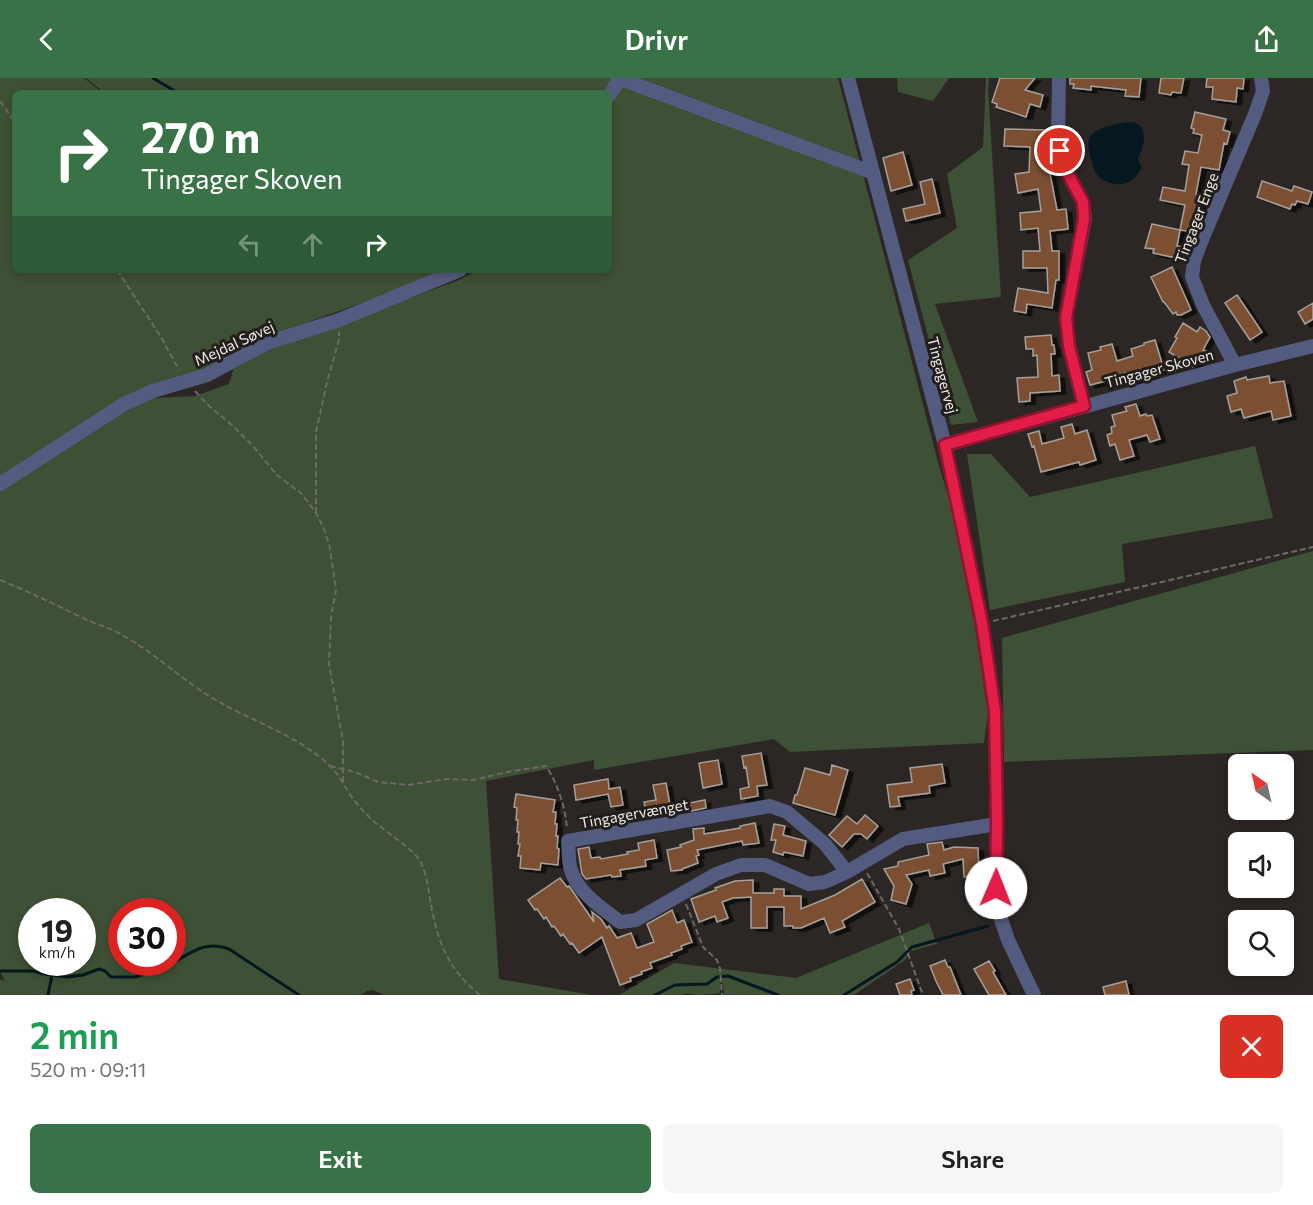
<!DOCTYPE html>
<meta charset="utf-8">
<style>
body{margin:0;font-family:Commissioner,sans-serif;background:#f6f6f6;color:#202124;height:100vh;display:flex;flex-direction:column;font-size:22px;white-space:nowrap}
*{box-sizing:border-box;margin:0}
p{font-size:20px;color:#757577}
.icon{flex:none;width:33px;height:33px;fill:none;stroke:currentColor;stroke-width:2;stroke-linecap:round;stroke-linejoin:round}
.map{position:relative;height:917px;overflow:hidden}
.panel{display:flex;flex-direction:column;background:#fff;flex:1}
.panel>*{flex:none}
.guide{position:absolute;left:12px;top:12px;width:600px;height:183px;border-radius:9px;box-shadow:0 3px 9px #0003;background:#397246;color:#fff;overflow:hidden}
.needle{width:39px;rotate:326deg}
.fabs{position:absolute;left:1228px;top:676px;display:grid;gap:12px}
.fabs a{display:grid;place-items:center;width:66px;height:66px;border-radius:9px;background:#fff;box-shadow:0 3px 9px #0003;font-size:30px}
.speed{position:absolute;left:18px;top:820px;display:flex;gap:12px;font-size:30px;font-weight:700;text-align:center}
.speed>*{display:grid;place-content:center;width:78px;height:78px;border-radius:50%;background:#fff;box-shadow:0 3px 9px #0003;line-height:1}
.speed small{font-size:15px;font-weight:400}
.speed .limit{border:9px solid #d22;background:#fff;color:#111}
.pin{position:absolute;display:grid;place-items:center;width:51px;height:51px;color:#fff;margin:-26px;border:3px solid #fff;border-radius:50%;box-shadow:0 2px 6px #0007}
.me{position:absolute;width:66px;margin:-33px;rotate:1deg;stroke-linejoin:round;filter:drop-shadow(0 0 4px #0008)}
.turn{display:flex;align-items:center;gap:21px;height:126px;padding:0 30px;font-size:27px}
.turn .icon{width:78px;height:78px;stroke-width:2.5}
.turn b{display:block;font-size:42px;line-height:51px}
.lanes{display:flex;align-items:center;height:57px;padding:0 30px;background:#0003;justify-content:center;gap:30px;direction:ltr}
.lanes .off{opacity:.35}
.round{display:grid;place-items:center;flex:none;width:63px;height:63px;border-radius:9px;background:#f6f6f6}
.head{display:flex;align-items:center;justify-content:space-between;height:102px;padding:0 30px}
h1{font-size:36px;font-weight:600;line-height:45px;color:#1e9e55}
.primary-button{display:flex;gap:12px;margin-top:auto;padding:12px 30px}
.primary-button a{flex:1;height:69px;border-radius:9px;background:#397246;color:#fff;font-size:24px;font-weight:600;line-height:69px;text-align:center}
.primary-button a+a{background:#f6f6f6;color:#202124}
header{display:flex;justify-content:space-between;align-items:center;height:78px;padding:0 30px;background:#397246;color:#fff;font-size:27px;font-weight:600}
.map>svg:first-child{display:block}
.green{fill:#3e5035;fill-rule:evenodd}
.water{fill:#05181f}
.lines{fill:none;stroke-linecap:round;stroke-linejoin:round}
.stream{stroke:#05181f;stroke-width:3}
.building{fill:#7b4f32;stroke:#a6a09c;stroke-width:1.5;filter:url(#shadow)}
.path{stroke:#6d6966;stroke-width:2;stroke-dasharray:6 3;stroke-linecap:butt}
.minor{stroke:#545b80;stroke-width:14}
.route-casing{stroke:#92132f;stroke-width:15}
.route{stroke:#e11d48;stroke-width:10}
.labels{text-anchor:middle;dominant-baseline:central;stroke-width:6;stroke-linejoin:round;paint-order:stroke}
.street-label{font-size:15px;fill:#eeeae8;stroke:#221e1b}
</style>
<header><svg class="icon" aria-label="back" viewBox="0 0 24 24"><path d="M15 5l-7 7 7 7"/></svg>Drivr<svg class="icon" aria-label="share" viewBox="0 0 24 24"><path d="M12 15V3M7 8l5-5 5 5M5 13v7h14v-7"/></svg></header>
<div class="map">
<svg width="1313" height="917" viewBox="0 0 1313 917">
<defs>
<filter id="shadow"><feDropShadow dx="5.5" dy="3" stdDeviation="0" flood-color="#0009"/></filter>
</defs>
<rect width="100%" height="100%" fill="#2c2724"/>
<!-- green -->
<path class="green" d="M 0,0 L 84,0 L 103,15 L 15,15 L 15,192 L 446,192 L 392,214 L 311,243 L 264,263 L 210,292 L 173,302 L 0,399 Z
M 86,0 L 613,0 L 605,15 L 105,15 Z
M 623,0 L 838,0 L 939,388 L 951,427 L 974,544 L 988,634 L 984,665 L 790,674 L 774,661 L 594,692 L 594,682 L 486,703 L 499,901 L 592,917 L 384,917 L 373,912 L 366,913 L 362,917 L 0,917 L 0,901 L 5,903 L 0,893 L 0,412 L 126,332 L 155,320 L 195,318 L 229,306 L 234,289 L 266,273 L 459,202 L 479,192 L 609,192 L 609,24 ZM 32,834 L 82,834 L 82,885 L 32,885 ZM 122,834 L 172,834 L 172,885 L 122,885 Z
M 897,0 L 949,0 L 933,23 L 898,14 Z
M 986,0 L 989,0 L 988,11 L 1001,219 L 935,226 L 978,344 L 951,347 L 908,182 L 957,150 L 947,96 L 983,69 Z
M 1255,368 L 1273,440 L 1122,466 L 1125,504 L 990,532 L 967,376 L 991,376 L 1030,419 Z
M 1313,473 L 1313,672 L 1004,684 L 1002,560 Z
M 929,845 L 937,866 L 911,873 L 905,882 L 854,917 L 724,917 L 723,905 L 720,905 L 720,915 C 712,916 705,917 697,917 C 690,916 688,915 681,917 L 619,917 L 674,885 L 796,900 Z"/>
<!-- water -->
<path class="water" d="M 1133,44 C 1150,49 1144,68 1138,81 L 1142,90 C 1139,93 1137,98 1133,101 C 1124,110 1103,107 1096,95 C 1093,89 1085,65 1090,59 C 1098,48 1120,45 1133,44 Z"/>
<g class="lines">
<!-- stream -->
<path class="stream" d="M 153,0 L 178,15
M 173,885 C 191,874 207,862 229,871 L 299,917
M 0,893 L 33,893 L 44,896 L 67,899 L 83,897 L 99,891 L 105,893 L 111,899 L 135,899 L 162,891 L 172,885
M 48,917 L 52,897
M 655,917 L 675,907 L 707,906 L 717,899 L 728,898 L 778,917
M 844,917 L 897,884 L 912,869 L 988,848"/>
</g>
<!-- building -->
<path class="building" d="M 1000,0 L 1035,0 L 1025,12 L 1043,17 L 1040,29 L 1030,26 L 1026,39 L 996,29 L 997,26 L 992,24 Z
M 1070,0 L 1141,0 L 1139,19 L 1125,18 L 1126,12 L 1091,8 L 1091,12 L 1073,10 L 1074,6 L 1070,6 Z
M 1161,0 L 1184,0 L 1181,15 L 1172,14 L 1171,17 L 1159,15 Z
M 1207,0 L 1244,0 L 1243,11 L 1237,10 L 1236,24 L 1212,21 L 1213,9 L 1206,9 Z
M 1195,34 L 1226,41 L 1223,52 L 1230,54 L 1227,66 L 1224,65 L 1219,92 L 1201,89 L 1196,116 L 1203,118 L 1198,143 L 1194,142 L 1192,154 L 1180,152 L 1185,127 L 1160,122 L 1163,109 L 1185,113 L 1189,87 L 1182,86 L 1185,73 L 1198,75 L 1202,57 L 1193,55 L 1194,51 L 1191,50 Z
M 1005,51 L 1044,52 L 1043,91 L 1049,90 L 1057,132 L 1066,131 L 1068,151 L 1050,153 L 1052,173 L 1059,173 L 1059,202 L 1056,202 L 1052,230 L 1027,226 L 1026,235 L 1014,233 L 1018,210 L 1048,215 L 1047,190 L 1023,190 L 1023,173 L 1040,173 L 1038,150 L 1021,152 L 1020,135 L 1041,133 L 1038,111 L 1018,115 L 1015,96 L 1029,94 L 1030,69 L 1004,68 Z
M 903,74 L 912,107 L 891,113 L 883,80 Z
M 932,101 L 940,135 L 906,143 L 903,131 L 925,126 L 920,104 Z
M 1262,103 L 1292,113 L 1294,108 L 1312,114 L 1308,126 L 1297,123 L 1295,127 L 1292,126 L 1290,131 L 1257,119 Z
M 1152,146 L 1180,152 L 1177,168 L 1183,169 L 1181,181 L 1153,175 L 1154,171 L 1145,170 Z
M 1172,189 L 1191,232 L 1181,237 L 1177,237 L 1176,234 L 1173,236 L 1164,224 L 1163,224 L 1151,199 Z
M 1237,217 L 1262,254 L 1250,262 L 1225,225 Z
M 1313,225 L 1313,241 L 1305,246 L 1298,234 Z
M 1183,245 L 1197,254 L 1200,249 L 1206,253 L 1210,259 L 1203,272 L 1206,273 L 1198,285 L 1197,285 L 1193,289 L 1169,274 L 1177,260 L 1175,259 Z
M 1051,257 L 1052,267 L 1054,267 L 1055,276 L 1051,276 L 1052,298 L 1059,297 L 1060,313 L 1030,315 L 1030,323 L 1019,324 L 1017,300 L 1038,299 L 1037,277 L 1033,278 L 1033,271 L 1026,271 L 1025,259 Z
M 1155,262 L 1164,292 L 1153,295 L 1153,297 L 1133,303 L 1130,294 L 1109,299 L 1110,302 L 1090,307 L 1086,294 L 1092,292 L 1088,275 L 1101,272 L 1100,269 L 1112,266 L 1117,283 L 1133,278 L 1131,271 L 1144,267 L 1144,265 Z
M 1269,298 L 1270,305 L 1284,303 L 1291,338 L 1273,342 L 1271,333 L 1244,340 L 1241,331 L 1231,334 L 1227,318 L 1237,315 L 1234,303 L 1246,299 L 1247,302 Z
M 1136,326 L 1140,338 L 1146,336 L 1147,338 L 1152,337 L 1160,361 L 1150,364 L 1147,357 L 1129,362 L 1134,378 L 1120,382 L 1115,366 L 1110,368 L 1107,357 L 1112,355 L 1111,349 L 1115,348 L 1112,337 L 1127,333 L 1125,329 Z
M 1072,346 L 1075,356 L 1087,352 L 1096,382 L 1080,387 L 1079,384 L 1041,394 L 1034,368 L 1032,369 L 1028,356 L 1039,353 L 1042,366 L 1064,360 L 1061,349 Z
M 761,675 L 767,707 L 757,708 L 758,718 L 741,721 L 740,711 L 749,709 L 746,689 L 744,690 L 742,678 Z
M 718,682 L 722,706 L 703,710 L 699,685 Z
M 942,686 L 945,705 L 929,708 L 930,715 L 898,719 L 900,728 L 890,729 L 887,707 L 912,704 L 910,690 Z
M 832,687 L 848,692 L 835,737 L 793,725 L 795,717 L 797,717 L 805,690 L 830,697 Z
M 608,701 L 609,711 L 620,709 L 623,727 L 611,729 L 608,716 L 576,722 L 574,707 Z
M 666,705 L 670,727 L 657,729 L 657,732 L 646,734 L 644,724 L 656,722 L 653,707 Z
M 516,716 L 555,722 L 553,734 L 556,734 L 555,746 L 557,746 L 556,758 L 558,758 L 557,770 L 559,771 L 558,787 L 541,785 L 540,792 L 520,790 L 521,778 L 518,778 L 520,766 L 518,766 L 519,754 L 517,754 L 518,742 L 516,742 L 517,730 L 514,729 Z
M 705,722 L 706,730 L 691,733 L 689,725 Z
M 865,737 L 878,748 L 867,761 L 861,756 L 854,756 L 842,769 L 829,757 L 847,738 L 857,746 Z
M 755,745 L 759,765 L 743,767 L 742,763 L 697,772 L 699,777 L 696,778 L 698,785 L 682,791 L 682,792 L 671,793 L 667,772 L 681,769 L 680,767 L 694,762 L 693,751 L 704,750 L 704,756 L 740,750 L 740,748 Z
M 774,746 L 785,748 L 783,757 L 806,763 L 803,778 L 784,774 L 783,777 L 773,774 L 776,762 L 771,762 Z
M 654,762 L 657,780 L 645,782 L 646,788 L 620,792 L 621,798 L 612,799 L 611,797 L 586,801 L 582,796 L 578,771 L 589,769 L 591,780 L 600,779 L 601,781 L 628,776 L 627,774 L 639,772 L 638,765 Z
M 942,764 L 944,772 L 954,769 L 978,770 L 979,798 L 964,799 L 963,781 L 943,786 L 945,795 L 930,798 L 929,792 L 906,797 L 912,806 L 906,826 L 891,822 L 894,808 L 884,791 L 898,788 L 898,784 L 929,777 L 927,766 Z
M 560,800 L 567,809 L 569,808 L 594,844 L 592,834 L 601,841 L 607,850 L 609,848 L 617,860 L 631,855 L 637,870 L 654,864 L 647,846 L 672,832 L 677,845 L 684,842 L 692,864 L 681,868 L 682,871 L 671,875 L 672,877 L 650,885 L 652,890 L 641,894 L 642,896 L 630,900 L 631,903 L 620,907 L 602,859 L 579,875 L 572,865 L 570,866 L 563,856 L 561,858 L 554,848 L 552,849 L 546,839 L 544,841 L 537,831 L 535,832 L 528,822 Z
M 862,801 L 875,824 L 842,843 L 845,849 L 830,855 L 824,840 L 801,850 L 793,850 L 793,848 L 784,848 L 784,829 L 767,829 L 767,850 L 751,850 L 751,819 L 733,820 L 722,824 L 728,840 L 717,844 L 715,838 L 699,844 L 691,821 L 716,812 L 715,810 L 735,803 L 753,802 L 753,815 L 774,815 L 774,811 L 784,811 L 784,818 L 801,818 L 801,831 L 835,817 Z
M 945,882 L 948,889 L 950,889 L 961,917 L 943,917 L 936,903 L 930,888 Z
M 989,883 L 995,893 L 993,894 L 1006,917 L 989,917 L 974,891 Z
M 910,901 L 914,912 L 911,913 L 912,917 L 900,917 L 896,906 Z
M 1126,903 L 1129,917 L 1105,917 L 1103,909 Z"/>
<g class="lines">
<!-- path -->
<path class="path" d="M 0,23 L 15,44
M 117,192 L 161,259 L 179,292
M 195,313 L 208,327 L 233,348 L 252,367 L 277,397 L 302,416 L 316,435 L 325,453 L 330,470 L 336,512 L 331,539 L 329,586 L 343,663 L 343,704
M 316,435 L 316,354 L 327,304 L 339,262 L 339,254
M 0,502 C 30,514 58,528 87,542 C 99,547 113,551 124,558 C 156,576 182,602 214,621 C 251,643 295,656 328,686 C 337,694 343,705 349,715 C 355,724 362,732 369,739 C 385,754 404,764 418,780 C 427,791 429,818 432,832 C 439,868 451,894 480,917
M 993,543 L 1313,469
M 330,688 L 355,694 L 378,704 L 408,707 L 447,701 L 473,702 L 512,693 L 546,688 C 558,706 565,729 567,750
M 867,795 L 899,851 L 923,917
M 686,826 L 703,869 L 717,882 L 720,890 L 722,917"/>
<!-- minor -->
<path class="minor" d="M 618,0 L 871,94
M 848,0 L 945,367 L 982,545 L 995,633 L 997,746 L 996,810 L 1000,838 L 1008,862 L 1034,917
M 1059,0 L 1058,60 L 1062,85 L 1083,124 L 1085,141 L 1066,240 L 1069,268 L 1084,328
M 609,18 L 620,0
M 1235,287 L 1203,227 L 1192,199 L 1194,183 L 1201,164 L 1255,36 L 1263,13 L 1261,0
M 945,367 L 1235,287 L 1313,268
M 0,406 L 124,326 L 153,313 L 207,297 L 267,265 L 339,242 L 460,192
M 847,794 L 825,766 L 787,734 L 770,728 L 568,763 C 569,772 568,783 571,792 C 578,815 602,830 620,844 L 636,842 L 716,796 L 741,787 L 765,787 L 809,806 L 825,804 L 847,794 L 903,761 L 997,746"/>
</g>
<g class="lines">
<defs>
<path id="route" d="M 996,810 L 997,746 L 995,633 L 982,545 L 945,367 L 1084,328 L 1069,268 L 1066,240 L 1084,141 L 1083,124 L 1062,85 L 1060,73"/>
</defs>
<!-- route casing -->
<use href="#route" class="route-casing"/>
<!-- route -->
<use href="#route" class="route"/>
</g>
<g class="labels">
<!-- street labels -->
<g class="street-label">
<text transform="translate(1196 140) rotate(-69)">Tingager Enge</text>
<text transform="translate(234 265) rotate(-25)">Mejdal Søvej</text>
<text transform="translate(1159 290) rotate(-15)">Tingager Skoven</text>
<text transform="translate(943 297) rotate(75)">Tingagervej</text>
<text transform="translate(634 735) rotate(-10)">Tingagervænget</text>
</g>
</g>
</svg>
<div class="fabs">
<a><svg class="needle" viewBox="-14 -14 28 28"><path d="M0-13l5 13h-10z" fill="#e53935"/><path d="M0 13l5-13h-10z" fill="#757577"/></svg></a>
<a><svg class="icon" aria-label="sound" viewBox="0 0 24 24"><path d="M4 9h4l5-4v14l-5-4H4zM17 9q2 3 0 6"/></svg></a>
<a><svg class="icon" aria-label="search" viewBox="0 0 24 24"><circle cx="10" cy="10" r="6"/><path d="M15 15l6 6"/></svg></a>
</div>
<div class="speed"><div>19<small>km/h</small></div><div class="limit">30</div></div>
<div class="pin" style="left:1060px;top:73px;background:#d93025"><svg class="icon" aria-label="arrive" viewBox="0 0 24 24"><path d="M6 21V4h12l-3 4 3 4H6"/></svg></div>
<svg class="me" style="left:996px;top:810px" viewBox="-20 -20 40 40"><circle r="19" fill="#fff"/><path d="M0-13L10 11 0 6-10 11z" fill="#e11d48"/></svg>
<div class="guide">
<div class="turn"><svg class="icon" aria-label="right" viewBox="0 0 24 24"><path d="M7 20v-9h11M14 6l5 5-5 5"/></svg><div><b>270 m</b>Tingager Skoven</div></div>
<div class="lanes"><svg class="icon off" aria-label="left" viewBox="0 0 24 24"><path d="M17 20v-9H6M10 6l-5 5 5 5"/></svg><svg class="icon off" aria-label="ahead" viewBox="0 0 24 24"><path d="M12 20V5M6 11l6-6 6 6"/></svg><svg class="icon" aria-label="right" viewBox="0 0 24 24"><path d="M7 20v-9h11M14 6l5 5-5 5"/></svg></div>
</div>
</div>
<section class="panel">
<div class="head"><div><h1>2 min</h1><p>520 m · 09:11</p></div><a class="round" style="background:#d93025;color:#fff"><svg class="icon" aria-label="close" viewBox="0 0 24 24"><path d="M6 6l12 12M18 6L6 18"/></svg></a></div>
<div class="primary-button"><a>Exit</a><a>Share</a></div>
</section>
